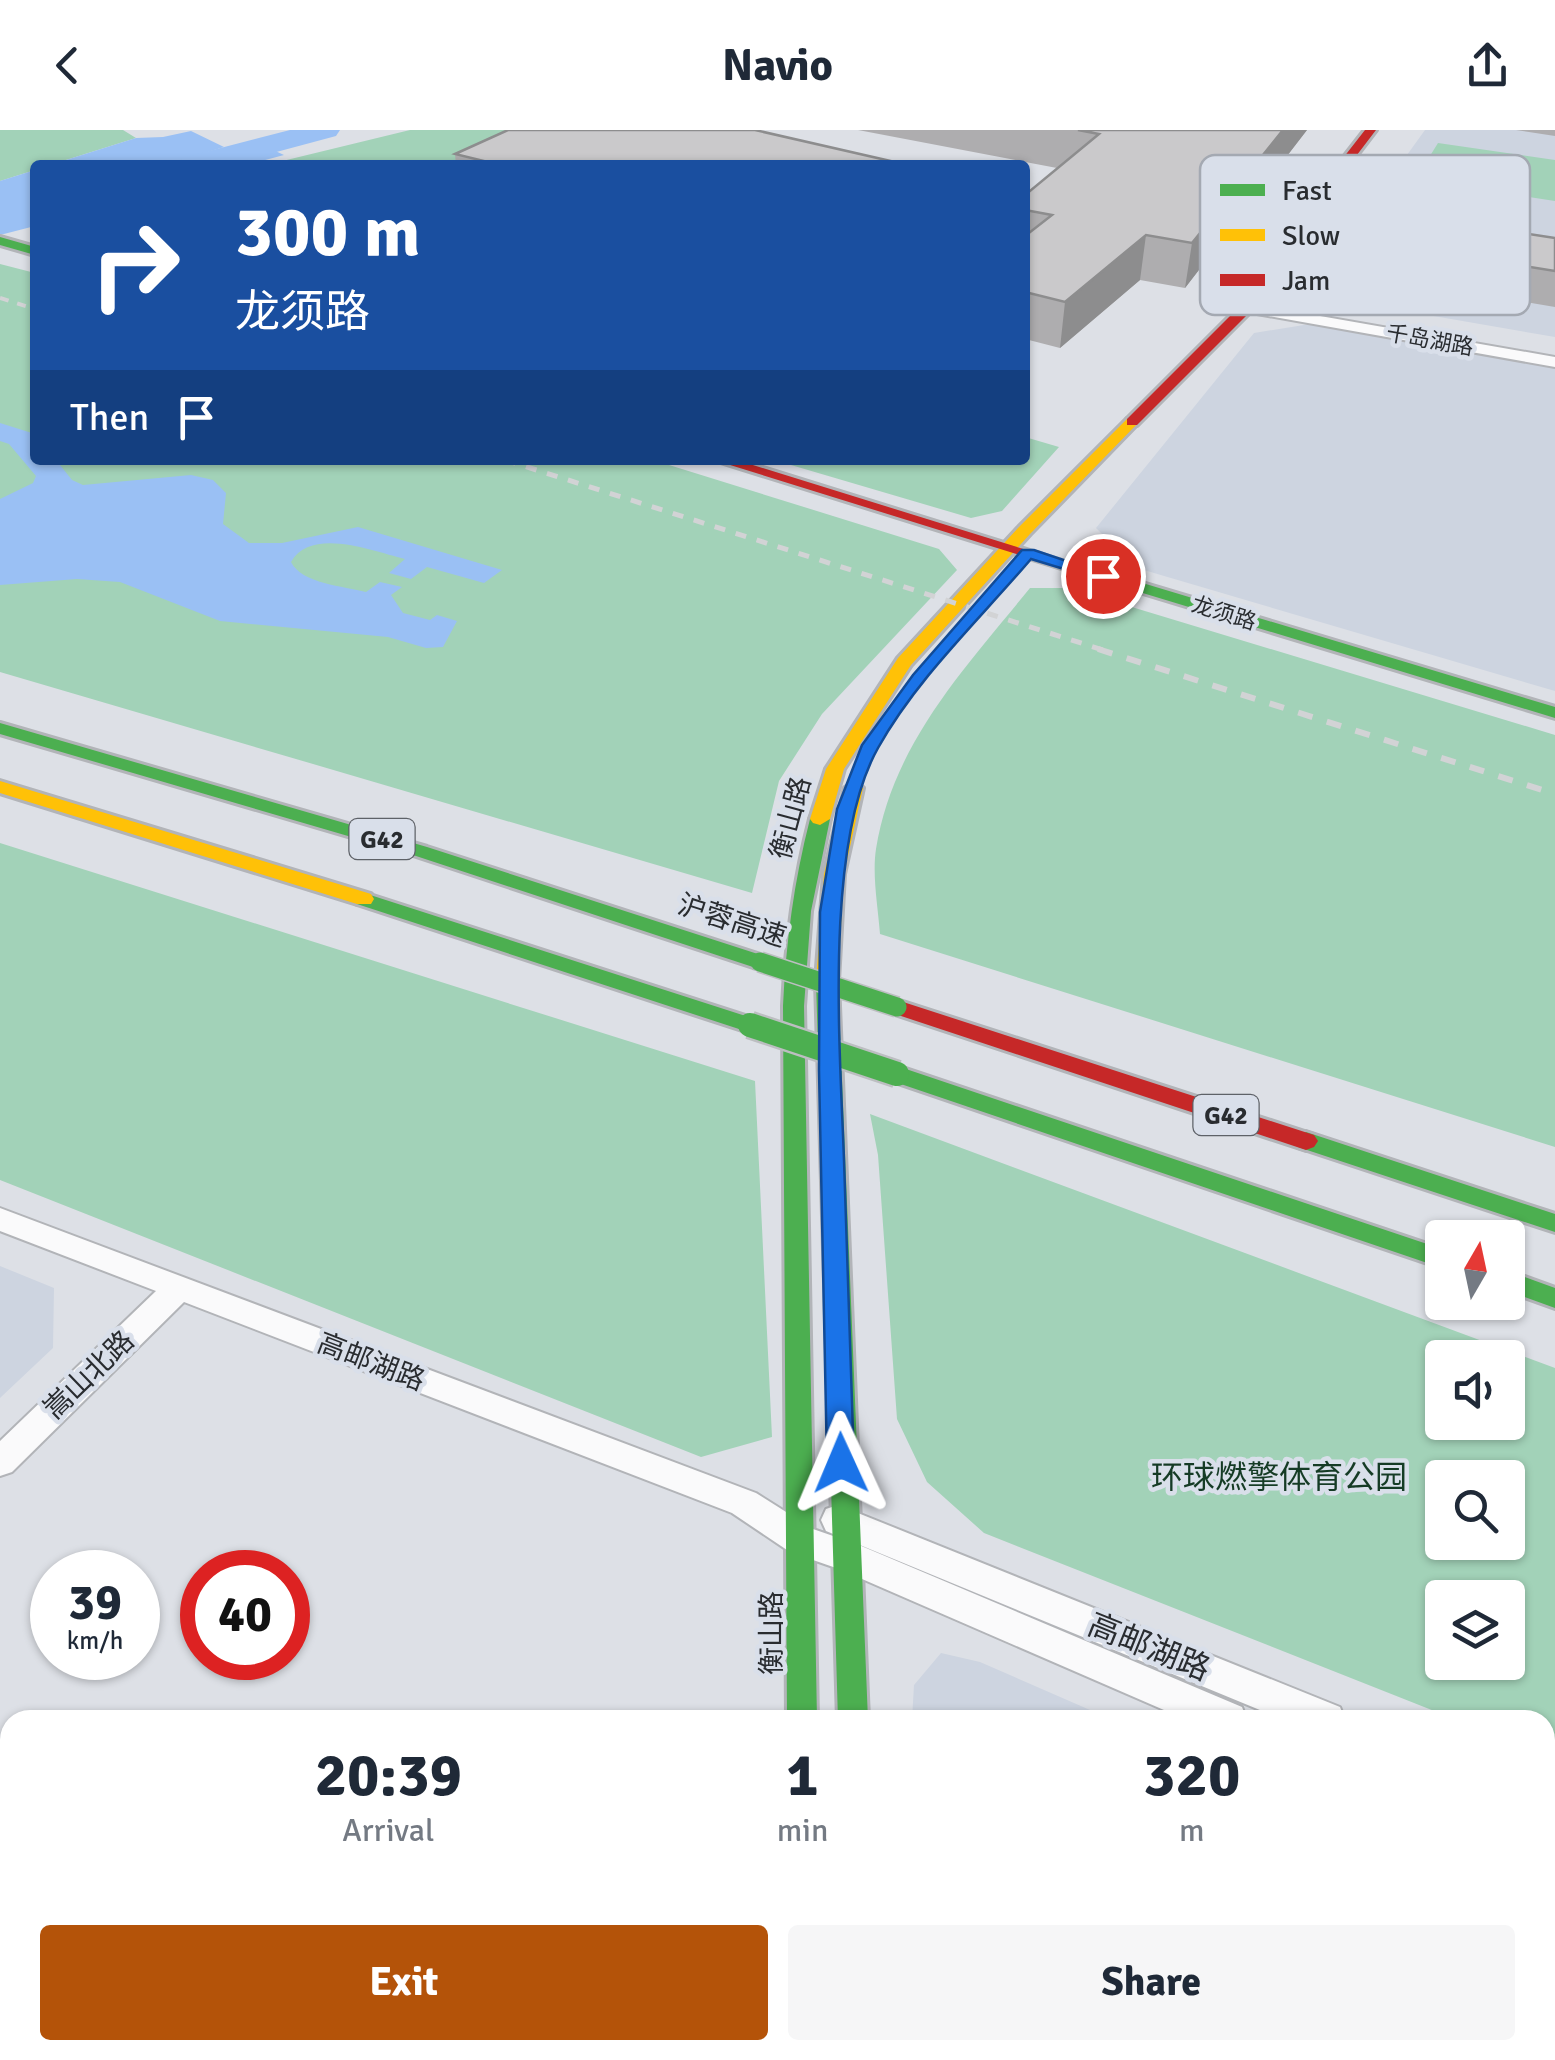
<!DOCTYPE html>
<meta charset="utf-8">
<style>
body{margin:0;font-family:Signika,"Noto Sans SC",sans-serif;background:#f6f6f7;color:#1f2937;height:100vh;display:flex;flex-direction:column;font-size:38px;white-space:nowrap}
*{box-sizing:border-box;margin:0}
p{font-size:32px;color:#747a83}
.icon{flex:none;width:55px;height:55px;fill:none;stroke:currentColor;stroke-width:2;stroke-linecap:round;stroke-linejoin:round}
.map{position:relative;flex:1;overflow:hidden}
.side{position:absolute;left:0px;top:1580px;width:1555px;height:350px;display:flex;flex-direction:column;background:#fff;border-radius:30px 30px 0 0;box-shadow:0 2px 8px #0004}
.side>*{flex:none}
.top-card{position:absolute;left:30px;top:30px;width:1000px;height:305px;border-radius:10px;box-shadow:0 2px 8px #0004;background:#1a4fa0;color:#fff;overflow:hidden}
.needle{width:65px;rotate:9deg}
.buttons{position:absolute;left:1425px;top:1090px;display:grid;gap:20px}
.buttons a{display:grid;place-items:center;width:100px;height:100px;border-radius:10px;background:#fff;box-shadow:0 2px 8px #0004;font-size:50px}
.speed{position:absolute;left:30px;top:1420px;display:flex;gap:20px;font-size:50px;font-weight:700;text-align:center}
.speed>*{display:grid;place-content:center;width:130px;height:130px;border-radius:50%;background:#fff;box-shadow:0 2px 8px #0004;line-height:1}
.speed small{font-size:25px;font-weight:400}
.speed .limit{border:15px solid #d22;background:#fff;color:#111}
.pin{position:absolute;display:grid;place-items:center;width:85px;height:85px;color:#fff;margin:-42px;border:5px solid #fff;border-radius:50%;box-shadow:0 2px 10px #0007}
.me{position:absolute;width:110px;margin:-55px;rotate:359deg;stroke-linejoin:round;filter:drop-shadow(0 0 8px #0008)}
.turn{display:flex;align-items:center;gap:35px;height:210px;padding:0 40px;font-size:45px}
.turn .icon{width:130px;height:130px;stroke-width:2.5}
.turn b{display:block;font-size:70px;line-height:85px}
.then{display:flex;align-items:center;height:95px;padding:0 40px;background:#0003;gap:20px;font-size:38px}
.eta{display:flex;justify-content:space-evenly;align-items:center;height:170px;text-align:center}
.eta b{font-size:60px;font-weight:700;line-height:70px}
.primary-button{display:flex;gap:20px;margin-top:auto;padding:20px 40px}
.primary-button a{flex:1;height:115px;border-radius:10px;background:#b45309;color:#fff;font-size:40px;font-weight:700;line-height:115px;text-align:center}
.primary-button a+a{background:#f6f6f7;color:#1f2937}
header{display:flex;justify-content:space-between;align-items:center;height:130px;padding:0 40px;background:#fff;font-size:45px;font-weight:700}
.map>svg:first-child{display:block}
.built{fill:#cdd4e0}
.green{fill:#a2d2b8;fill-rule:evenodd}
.water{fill:#9ac0f4}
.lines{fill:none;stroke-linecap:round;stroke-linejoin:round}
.river{fill:#9ac0f4;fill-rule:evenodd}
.street-casing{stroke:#b2b4b8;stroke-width:4}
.fast-casing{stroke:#b2b4b8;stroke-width:6}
.slow-casing{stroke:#b2b4b8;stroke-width:6}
.jam-casing{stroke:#b2b4b8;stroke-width:6}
.street{fill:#fafafb;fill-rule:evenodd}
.fast{fill:#4caf50;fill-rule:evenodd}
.slow{fill:#ffc107;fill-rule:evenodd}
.jam{fill:#c62828;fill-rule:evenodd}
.rail-far2{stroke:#d2d3d5;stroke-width:4;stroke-dasharray:9 9;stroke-linecap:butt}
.rail-far1{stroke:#d2d3d5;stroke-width:5;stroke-dasharray:11 11;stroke-linecap:butt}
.rail{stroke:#d2d3d5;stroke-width:6;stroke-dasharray:15 15;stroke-linecap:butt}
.fast-bridge-far1-casing{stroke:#bcbec1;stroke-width:22;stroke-linecap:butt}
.fast-bridge-casing{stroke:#bcbec1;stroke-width:29;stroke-linecap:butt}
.fast-bridge-far1{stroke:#4caf50;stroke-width:19}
.fast-bridge{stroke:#4caf50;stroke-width:24}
.wall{fill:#aeadaf}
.shaded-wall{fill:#8d8d8e}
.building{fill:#cac9cb;stroke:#8d8d8e;stroke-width:2.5}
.route{fill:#1a73e8;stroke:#114b97;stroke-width:2.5}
.labels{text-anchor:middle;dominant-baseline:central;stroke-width:9;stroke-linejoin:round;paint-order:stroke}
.far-street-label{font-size:22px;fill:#292c30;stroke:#d9dfea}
.shield{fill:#d9dfea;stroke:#5e6268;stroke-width:2.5}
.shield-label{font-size:25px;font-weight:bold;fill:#292c30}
.street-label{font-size:28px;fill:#292c30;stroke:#d9dfea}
.near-park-label{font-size:32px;fill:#153b25;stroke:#d9dfea}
.near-street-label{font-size:32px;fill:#292c30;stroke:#d9dfea}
.key{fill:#d9dfea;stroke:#a4a9b2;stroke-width:2.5}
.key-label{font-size:28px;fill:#292c30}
</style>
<header><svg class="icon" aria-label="back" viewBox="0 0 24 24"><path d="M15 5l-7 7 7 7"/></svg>Navio<svg class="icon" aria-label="share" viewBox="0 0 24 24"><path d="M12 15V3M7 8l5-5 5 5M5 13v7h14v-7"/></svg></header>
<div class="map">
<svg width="1555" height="1930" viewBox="0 0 1555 1930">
<rect width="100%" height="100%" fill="#dde0e6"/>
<!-- built -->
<path class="built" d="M 1425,0 L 1555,0 L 1555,207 L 1376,176 L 1319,147 Z
M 1310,194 L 1555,238 L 1555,561 L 1137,438 L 1096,398 L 1254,203 Z
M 0,1136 L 54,1158 L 53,1218 L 0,1268 Z
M 941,1523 L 980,1532 L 1113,1590 L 912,1590 L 914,1555 Z
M 1545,1779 L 1555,1783 L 1555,1930 L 926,1930 L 926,1920 L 1545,1920 Z"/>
<!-- green -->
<path class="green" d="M 0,0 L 123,0 L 136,8 L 50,35 L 35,35 L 35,40 L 0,51 Z
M 410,0 L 532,0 L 471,35 L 266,35 Z
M 1438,13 L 1555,30 L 1555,71 L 1415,50 Z
M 0,134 L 35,143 L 35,330 L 653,330 L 939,419 L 957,440 L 822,584 L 779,651 L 752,763 L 0,542 Z
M 1025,307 L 1059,317 L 1002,381 L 971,388 L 774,330 L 1025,330 Z
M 1030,458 L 1069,458 L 1555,605 L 1555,1017 L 880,804 C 878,777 872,745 876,719 C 893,613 965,538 1030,458 Z
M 0,713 L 755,951 L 772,1307 L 701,1327 L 0,1050 Z
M 870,984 L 1555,1238 L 1555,1629 L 1545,1625 L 1545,1590 L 1457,1590 L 984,1403 L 927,1352 L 897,1289 L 878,1025 ZM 1442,1228 L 1508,1228 L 1508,1292 L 1442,1292 ZM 1442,1348 L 1508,1348 L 1508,1412 L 1442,1412 ZM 1442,1468 L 1508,1468 L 1508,1532 L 1442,1532 Z"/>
<!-- water -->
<path class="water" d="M 191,1 L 224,17 L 198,25 L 201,27 L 256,12 L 284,25 L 246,35 L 50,35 L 136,8 L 163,7 Z
M 35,40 L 35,96 L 0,105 L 0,51 Z
M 0,293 L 35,304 L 35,330 L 56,330 L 72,350 L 83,355 L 191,345 L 213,350 L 226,363 L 223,394 L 249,413 L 282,413 L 358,397 L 502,440 L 484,453 L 427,437 L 411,449 L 389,443 L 405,429 C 374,422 312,396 291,432 C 302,454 344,456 366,462 L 380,452 L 402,457 L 391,465 L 403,483 L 430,490 L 437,485 L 457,491 L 443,517 L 426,518 L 388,507 L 220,491 L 120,452 L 77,449 L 0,455 L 0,369 L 33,353 L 36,346 L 9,314 L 0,311 Z"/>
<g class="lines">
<!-- river -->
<path class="river" d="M 290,0 L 340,0 L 336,6 L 228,35 L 178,35 L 182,28 Z"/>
<defs>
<path id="street" d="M 1246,173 L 1555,227 L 1555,237 L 1240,181 L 1238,178 Z
M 0,1078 L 756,1363 L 813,1399 L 859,1415 L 1242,1577 L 1247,1590 L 1187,1590 L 839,1439 L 790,1422 L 732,1383 L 184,1172 L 12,1342 L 0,1346 L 0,1311 L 156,1161 L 0,1101 Z
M 838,1375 L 1340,1577 L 1345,1590 L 1284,1590 L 826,1401 L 821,1390 L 826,1379 Z
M 1545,1661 L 1555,1665 L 1555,1703 L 1545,1699 Z
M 1545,1707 L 1555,1711 L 1555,1749 L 1545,1745 Z"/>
<path id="fast" d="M 0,107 L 35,117 L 35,125 L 0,115 Z
M 1096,439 L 1555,577 L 1555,588 L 1090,447 L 1090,441 Z
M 0,593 L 427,717 L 767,827 L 770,832 L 760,839 L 753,837 L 413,725 L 0,604 Z
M 820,683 L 830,689 L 811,781 L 804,876 L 817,1590 L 787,1590 L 783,876 C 786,812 794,751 810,689 Z
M 364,763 L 758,890 L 761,895 L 750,902 L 742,900 L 357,774 L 354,769 L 357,764 Z
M 827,844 L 838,851 L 868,1590 L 838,1590 L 816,851 Z
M 897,936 L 1442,1119 L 1442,1138 L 889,950 L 886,944 Z
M 1306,1002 L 1555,1084 L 1555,1102 L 1298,1017 L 1294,1011 L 1298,1005 Z
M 1508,1141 L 1555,1158 L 1555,1178 L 1508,1161 Z
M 787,1920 L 821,1920 L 821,1930 L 787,1930 Z
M 847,1920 L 881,1920 L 881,1930 L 847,1930 Z"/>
<path id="slow" d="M 1127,289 L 1139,292 L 1030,404 L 911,535 L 844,639 L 830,689 L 820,695 L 813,693 L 810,689 L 826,639 L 898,528 L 1018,398 Z
M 0,651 L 371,764 L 374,769 L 371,774 L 357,774 L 0,663 Z
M 854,652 L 863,658 L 844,744 L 838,851 L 827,858 L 816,851 L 824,744 L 845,658 Z"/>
<path id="jam" d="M 1365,0 L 1376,0 L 1331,59 L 1251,181 L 1137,295 L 1127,295 L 1127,289 L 1241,175 L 1322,55 Z
M 714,330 L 737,330 L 1104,444 L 1090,447 Z
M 897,870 L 1314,1005 L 1318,1011 L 1314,1017 L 1306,1020 L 889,882 L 886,877 Z"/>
</defs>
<!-- street casing -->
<use href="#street" class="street-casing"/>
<!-- fast casing -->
<use href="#fast" class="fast-casing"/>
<!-- slow casing -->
<use href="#slow" class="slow-casing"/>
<!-- jam casing -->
<use href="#jam" class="jam-casing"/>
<!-- street -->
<use href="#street" class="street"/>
<!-- fast -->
<use href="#fast" class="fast"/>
<!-- slow -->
<use href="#slow" class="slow"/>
<!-- jam -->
<use href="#jam" class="jam"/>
<!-- rail-far2 -->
<path class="rail-far2" d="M 0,168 L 35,179"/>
<!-- rail-far1 -->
<path class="rail-far1" d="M 505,330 L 1106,521"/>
<!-- rail -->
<path class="rail" d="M 1098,519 L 1555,664"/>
<defs>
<path id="fast-bridge-far1" d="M 760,832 L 897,877"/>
<path id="fast-bridge" d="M 750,895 L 897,944"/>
</defs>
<!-- fast-bridge-far1 casing -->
<use href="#fast-bridge-far1" class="fast-bridge-far1-casing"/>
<!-- fast-bridge casing -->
<use href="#fast-bridge" class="fast-bridge-casing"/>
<!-- fast-bridge-far1 -->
<use href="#fast-bridge-far1" class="fast-bridge-far1"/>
<!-- fast-bridge -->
<use href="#fast-bridge" class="fast-bridge"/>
</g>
<!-- wall -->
<path class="wall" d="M 858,0 L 1307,0 L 1185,158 L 1140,150 L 1060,218 L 1025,209 L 1025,65 L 1057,38 Z
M 1516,0 L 1555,0 L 1555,6 Z
M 455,24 L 908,35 L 456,35 Z
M 1555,108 L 1555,177 L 1358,144 L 1365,111 Z"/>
<!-- shaded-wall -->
<path class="shaded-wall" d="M 1283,0 L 1307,0 L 1185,158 L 1192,113 Z
M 1146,105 L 1140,150 L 1060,218 L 1065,172 Z"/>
<!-- building -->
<path class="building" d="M 508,0 L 755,0 L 908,35 L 500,35 L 455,24 Z
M 1078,0 L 1283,0 L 1192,113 L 1146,105 L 1065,172 L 1025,162 L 1025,106 L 1052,85 L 1025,80 L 1025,65 L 1099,4 Z
M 1383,82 L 1555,108 L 1555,141 L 1365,111 Z"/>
<!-- route -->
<path class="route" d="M 1022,420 L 1034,420 L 1111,446 L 1103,451 L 1031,429 C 980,489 917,548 878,618 C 824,714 840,918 844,1030 C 848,1131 851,1232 854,1333 L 850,1341 L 841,1345 L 831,1341 L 827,1333 L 819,940 L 820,782 L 837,679 L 862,615 L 913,545 Z"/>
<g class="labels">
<!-- far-street labels -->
<g class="far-street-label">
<text transform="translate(1430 210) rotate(10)">千岛湖路</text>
<text transform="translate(1224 483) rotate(17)">龙须路</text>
</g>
<!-- shield labels -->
<g class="shield">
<rect x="349.5" y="689" width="65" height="40" rx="8"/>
<rect x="1193.5" y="965" width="65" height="40" rx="8"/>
</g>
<g class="shield-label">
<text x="382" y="709">G42</text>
<text x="1226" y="985">G42</text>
</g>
<!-- street labels -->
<g class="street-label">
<text transform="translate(791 688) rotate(-75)">衡山路</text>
<text transform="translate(732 791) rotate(18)">沪蓉高速</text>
<text transform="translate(371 1232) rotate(21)">高邮湖路</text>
<text transform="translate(89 1245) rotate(-44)">嵩山北路</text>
<text transform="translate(772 1503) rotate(-90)">衡山路</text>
</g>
<!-- near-park labels -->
<g class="near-park-label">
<text x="1279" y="1347">环球燃擎体育公园</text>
</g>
<!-- near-street labels -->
<g class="near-street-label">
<text transform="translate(1149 1517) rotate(22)">高邮湖路</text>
</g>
</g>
<!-- legend -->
<rect x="1200" y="25" width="330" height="160" rx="15" class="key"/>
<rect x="1220" y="54" width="45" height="12" fill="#4caf50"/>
<rect x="1220" y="99" width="45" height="12" fill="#ffc107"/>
<rect x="1220" y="144" width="45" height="12" fill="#c62828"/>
<g class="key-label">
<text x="1282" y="70">Fast</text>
<text x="1282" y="115">Slow</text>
<text x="1282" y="160">Jam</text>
</g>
</svg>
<div class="buttons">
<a><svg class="needle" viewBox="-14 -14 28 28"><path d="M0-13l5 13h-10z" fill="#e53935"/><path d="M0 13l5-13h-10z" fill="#747a83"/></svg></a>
<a><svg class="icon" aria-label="sound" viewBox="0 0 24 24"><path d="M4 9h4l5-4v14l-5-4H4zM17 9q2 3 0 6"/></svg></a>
<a><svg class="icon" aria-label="search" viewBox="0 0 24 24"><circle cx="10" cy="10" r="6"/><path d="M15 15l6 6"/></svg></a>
<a><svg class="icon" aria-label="layers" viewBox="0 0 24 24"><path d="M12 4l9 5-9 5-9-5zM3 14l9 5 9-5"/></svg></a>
</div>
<div class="speed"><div>39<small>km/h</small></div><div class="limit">40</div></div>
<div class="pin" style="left:1103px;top:446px;background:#d93025"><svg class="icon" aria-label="arrive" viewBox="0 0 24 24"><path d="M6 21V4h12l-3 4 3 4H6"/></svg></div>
<svg class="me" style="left:841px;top:1333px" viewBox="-20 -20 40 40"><path d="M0-17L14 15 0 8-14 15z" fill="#1a73e8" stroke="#fff" stroke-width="4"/></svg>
<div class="top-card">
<div class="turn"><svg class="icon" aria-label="right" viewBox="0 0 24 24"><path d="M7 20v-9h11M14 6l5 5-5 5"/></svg><div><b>300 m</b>龙须路</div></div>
<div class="then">Then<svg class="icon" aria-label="arrive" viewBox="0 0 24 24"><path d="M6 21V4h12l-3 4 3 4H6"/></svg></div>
</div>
<section class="side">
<div class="eta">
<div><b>20:39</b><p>Arrival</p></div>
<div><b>1</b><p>min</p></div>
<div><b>320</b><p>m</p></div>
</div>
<div class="primary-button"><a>Exit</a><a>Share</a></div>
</section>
</div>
